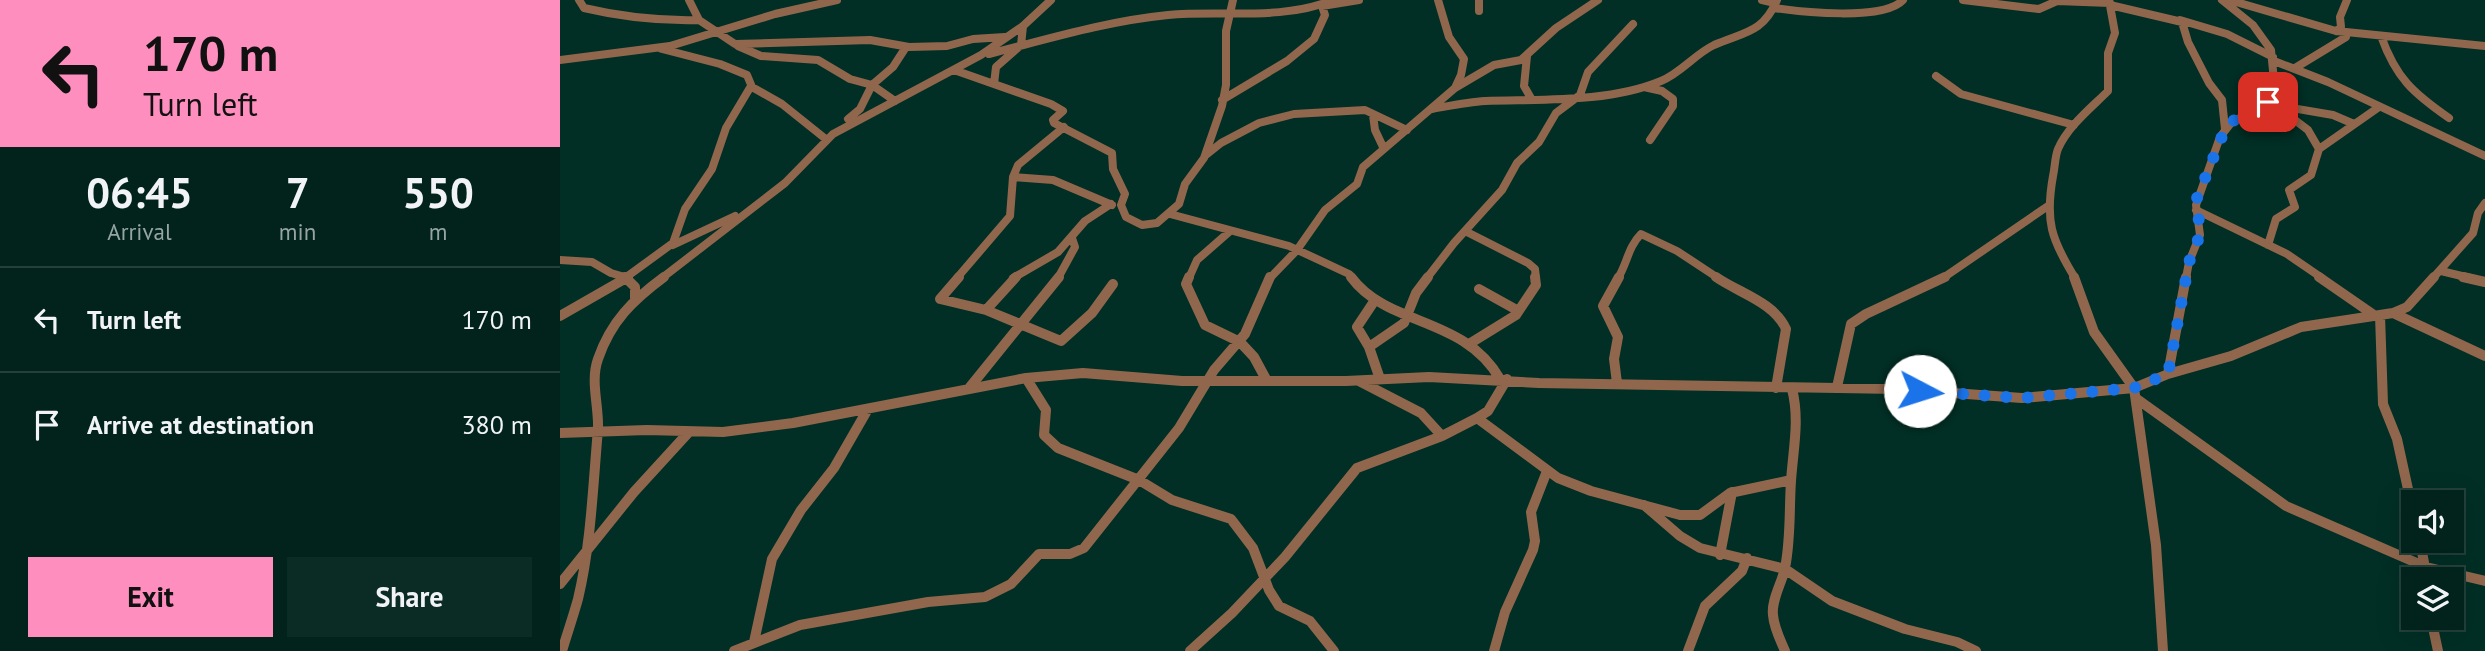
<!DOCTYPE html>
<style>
body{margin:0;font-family:"PT Sans",sans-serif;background:#0b2b25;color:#f1f3f6;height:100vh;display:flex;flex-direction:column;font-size:26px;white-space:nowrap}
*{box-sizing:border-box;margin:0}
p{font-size:23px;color:#96a4a3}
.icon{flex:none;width:38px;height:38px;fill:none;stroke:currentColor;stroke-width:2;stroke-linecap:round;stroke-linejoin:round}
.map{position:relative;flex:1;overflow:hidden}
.sheet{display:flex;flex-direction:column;background:#01231c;width:560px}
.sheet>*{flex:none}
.guide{background:#fd8ebe;color:#111;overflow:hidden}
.buttons{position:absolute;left:1841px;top:490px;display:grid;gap:14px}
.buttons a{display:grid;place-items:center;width:63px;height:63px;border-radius:0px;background:#01231c;box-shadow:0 7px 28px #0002,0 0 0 2px #23403b;font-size:35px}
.pin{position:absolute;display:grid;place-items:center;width:60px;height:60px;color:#fff;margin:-30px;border-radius:14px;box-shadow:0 4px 10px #0006}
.me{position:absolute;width:77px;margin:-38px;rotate:95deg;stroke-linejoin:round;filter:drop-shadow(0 0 5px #0008)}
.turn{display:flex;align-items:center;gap:24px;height:147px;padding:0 28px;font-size:32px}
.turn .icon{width:91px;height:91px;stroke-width:2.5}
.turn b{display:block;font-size:49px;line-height:60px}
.eta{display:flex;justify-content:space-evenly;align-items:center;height:119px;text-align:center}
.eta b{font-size:42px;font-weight:600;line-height:49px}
.primary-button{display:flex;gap:14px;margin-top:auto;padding:14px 28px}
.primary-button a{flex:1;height:80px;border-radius:0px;background:#fd8ebe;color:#111;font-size:28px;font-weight:600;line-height:80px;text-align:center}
.primary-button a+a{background:#0b2b25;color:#f1f3f6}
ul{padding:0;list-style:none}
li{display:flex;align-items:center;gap:21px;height:105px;padding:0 28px;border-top:2px solid #23403b}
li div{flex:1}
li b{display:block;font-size:26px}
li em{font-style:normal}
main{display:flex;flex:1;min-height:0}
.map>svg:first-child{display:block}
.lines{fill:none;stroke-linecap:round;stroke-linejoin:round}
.minor-far1{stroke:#90674d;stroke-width:8}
.minor{stroke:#90674d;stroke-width:10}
.route{stroke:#1a73e8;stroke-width:12;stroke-dasharray:0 21.6}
</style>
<main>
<section class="sheet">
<div class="guide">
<div class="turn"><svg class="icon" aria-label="left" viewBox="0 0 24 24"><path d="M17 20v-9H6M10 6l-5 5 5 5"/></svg><div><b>170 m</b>Turn left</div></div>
</div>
<div class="eta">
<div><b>06:45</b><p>Arrival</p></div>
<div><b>7</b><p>min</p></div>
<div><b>550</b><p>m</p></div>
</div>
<ul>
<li><svg class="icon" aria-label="left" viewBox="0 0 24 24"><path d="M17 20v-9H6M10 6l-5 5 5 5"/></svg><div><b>Turn left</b></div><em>170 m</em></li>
<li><svg class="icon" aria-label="arrive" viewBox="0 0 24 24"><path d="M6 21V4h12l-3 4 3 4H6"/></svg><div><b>Arrive at destination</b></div><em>380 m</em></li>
</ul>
<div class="primary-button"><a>Exit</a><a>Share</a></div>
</section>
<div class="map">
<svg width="1925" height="651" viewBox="0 0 1925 651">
<rect width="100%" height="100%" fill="#012f25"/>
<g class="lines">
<!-- minor-far1 -->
<path class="minor-far1" d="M 19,0 L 24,8 C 62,17 100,21 139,20
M 129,0 L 139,20 L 175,44 L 310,40 L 349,47 L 387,46 L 413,39 L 445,37
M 878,0 L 889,37 L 904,59 L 901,75 L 895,88
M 919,0 L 919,11
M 1202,0 L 1215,3
M 1403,0 L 1479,9 L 1497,1 L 1550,3
M 1669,0 L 1776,31 L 1925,46
M 1550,5 L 1622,22 L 1628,42 L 1649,83 L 1662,100 L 1665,129
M 1214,8 C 1241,12 1324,21 1343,0
M 1620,20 L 1667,34 L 1713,57
M 1776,31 L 1781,27 L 1780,17 L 1787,0
M 1821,36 C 1836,78 1853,93 1889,118
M 178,46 L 201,56 L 258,60 L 290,79 L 312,85 L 335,101
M 102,49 L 160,64 L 187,75 L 192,87 L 222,104 L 267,140
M 429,54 C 488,39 547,21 608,15 C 663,10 721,21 773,0
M 967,56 L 964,86 L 972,100
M 0,60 L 110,46 L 215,14 L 277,0
M 1714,61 L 1768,82 L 1925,156
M 1735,68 L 1786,37 L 1786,32
M 394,70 L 491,104 L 503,111 L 493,120 L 494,123 L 552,153 L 553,169 L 565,194 L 561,205 L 566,217 L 582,225 L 597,223 L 619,204 L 625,184 L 644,158 L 662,106 L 666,85 L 666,31 L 673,0
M 1376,76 L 1401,94 L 1514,125
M 434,84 L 436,67 L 461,45 L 463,26
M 1084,87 L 1102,91 L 1113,99 L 1113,106 L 1090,140
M 662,100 L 727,61 L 754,39 L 765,15 L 762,6 L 799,0
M 1714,105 L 1773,115 L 1794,124
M 1719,108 L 1748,130 L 1759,149
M 872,109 C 889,106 908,102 925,101 C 981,99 1048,103 1101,81 C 1121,73 1135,54 1154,45 C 1184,32 1203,33 1217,0
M 813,115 L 815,130 L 824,149
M 288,119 L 300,109 L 312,85 L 333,67 L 346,47
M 646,155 L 661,143 L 699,123 L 734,114 L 805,110 L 847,130
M 453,177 L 493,180 L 552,205
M 1636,210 L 1727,254 L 1762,278
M 610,214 L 729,246 L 789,274 L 792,278
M 905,231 L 968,263 L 975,269 L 976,278
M 113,245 L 175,216
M 1708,245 L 1716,219 L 1735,207 L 1729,190 L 1751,175 L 1759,149 L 1819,107
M 0,260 L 32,262 L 51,273 L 68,278
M 1881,271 L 1910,278
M 65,278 L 113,243 L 125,209 L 152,169 L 166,128 L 191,86
M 102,278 L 225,183 L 273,134 L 421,55 L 463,26 L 491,0
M 397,278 L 450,216 L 453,177 L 458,165 L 504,127
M 453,278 L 498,252 L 525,221 L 551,204
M 498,278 L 515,247 L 512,238
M 629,278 L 637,260 L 669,232
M 710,278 L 737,250 L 765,210 L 797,184 L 803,167 L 895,88 L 934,65 L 961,60 L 996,28 L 1038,0
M 867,278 L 894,243 L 942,190 L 957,163 L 979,142 L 996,113 L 1020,95 L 1028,72 L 1073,24
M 1058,278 C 1067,264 1068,247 1081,234 L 1117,251 L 1158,278
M 1383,278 L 1488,206
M 1515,278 C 1491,239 1485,221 1493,176 C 1495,167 1495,156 1498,149 C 1508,126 1531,108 1548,91 L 1548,53 L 1555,33 L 1549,0
M 1626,278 L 1629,262 L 1640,235 L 1636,205 L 1660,137 L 1671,123 L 1708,102 L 1715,91 L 1711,50 L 1693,25 L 1662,0
M 1873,278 L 1913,233 L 1918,213 L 1925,203"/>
<!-- minor -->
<path class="minor" d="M 65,277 L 75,287 L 75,298
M 399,277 L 380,299 L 426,310 L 501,341 L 532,313 L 553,284
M 629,277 L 626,284 L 645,325 L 680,342 L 694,357 L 707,381
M 791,277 C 828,327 904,316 940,379
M 1156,277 C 1179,293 1214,302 1226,329 L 1216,388
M 1514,277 L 1534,332 L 1574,388 L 1596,545 L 1603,651
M 1759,277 L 1814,315
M 1903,277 L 1925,282
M 815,300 L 797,327 L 809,347 L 820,379
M 426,310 L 456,277
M 1833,313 L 1925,356
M 956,315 L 976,285 L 975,277
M 1820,315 L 1823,404 L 1837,439 L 1853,512
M 0,316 L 68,277
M 909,344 L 956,315 L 955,309 L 919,289
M 809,347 L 844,323 L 856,293 L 868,277
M 1608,374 L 1626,277
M 466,378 L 486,410 L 484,435 L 498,448 L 579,480 L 612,500 L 671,519 L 693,548 L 709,590 L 719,606 L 750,621 L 774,651
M 799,381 L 861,413 L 882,436
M 1057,383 L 1054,359 L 1058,337 L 1043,306 L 1059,277
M 410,387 L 499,277
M 1277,387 L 1291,324 L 1306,314 L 1385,277
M 1577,399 L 1726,506 L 1866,567 L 1925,581
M 917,418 L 998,478 L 1031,491 L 1120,515 L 1140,515 L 1170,493 L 1231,480
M 0,433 L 87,430 L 163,432 L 233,423 L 466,378 L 523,373 L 622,381 L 786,381 L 869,377 L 979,383 L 1337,389 L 1462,398 L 1574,388 L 1608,374 L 1671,356 L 1741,327 L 1833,313 L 1847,307 L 1874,277
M 1084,505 L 1120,536 L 1140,548 L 1225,569 L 1272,601 L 1345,629 L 1397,642 L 1416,651
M 1860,541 L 1867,579
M 1160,555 L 1172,492
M 0,584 L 74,492 L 128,433
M 1871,618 L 1878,651
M 194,642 L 212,559 L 241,510 L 274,468 L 308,409
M 2,651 C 7,634 13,617 18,599 C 31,545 33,485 38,429 C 39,406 30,381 38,359 C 51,321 73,300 104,277
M 174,651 L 240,625 L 368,602 L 425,597 L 451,584 L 479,554 L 510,554 L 524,548 L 619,428 L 654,370 L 685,334 L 710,277
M 630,651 L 672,613 L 725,557 L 797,468 L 882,436 L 917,418 L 928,411 L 947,379
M 934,651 L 945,612 L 973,550 L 975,541 L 971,512 L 987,471
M 1128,651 L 1145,606 L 1182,571 L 1187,558
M 1225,651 C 1220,639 1214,628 1213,615 C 1211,600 1222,583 1225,568 C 1231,538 1229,511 1231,481 C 1233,450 1240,420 1232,389"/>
</g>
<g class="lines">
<!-- route -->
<path class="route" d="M 1360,391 L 1462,398 L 1574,388 L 1608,374 L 1629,262 L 1640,235 L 1637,198 L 1665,129 L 1673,121 L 1708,102"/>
</g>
</svg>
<div class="buttons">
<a><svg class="icon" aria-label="sound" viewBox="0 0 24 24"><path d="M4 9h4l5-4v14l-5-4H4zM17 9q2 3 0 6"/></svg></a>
<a><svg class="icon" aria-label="layers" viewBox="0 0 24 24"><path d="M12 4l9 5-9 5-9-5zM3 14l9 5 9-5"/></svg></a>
</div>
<div class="pin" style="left:1708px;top:102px;background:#d93025"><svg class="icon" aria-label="arrive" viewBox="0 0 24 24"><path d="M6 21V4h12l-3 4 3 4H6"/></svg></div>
<svg class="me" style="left:1360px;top:391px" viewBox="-20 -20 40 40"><circle r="19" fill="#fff"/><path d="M0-13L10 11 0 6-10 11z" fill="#1a73e8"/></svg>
</div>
</main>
